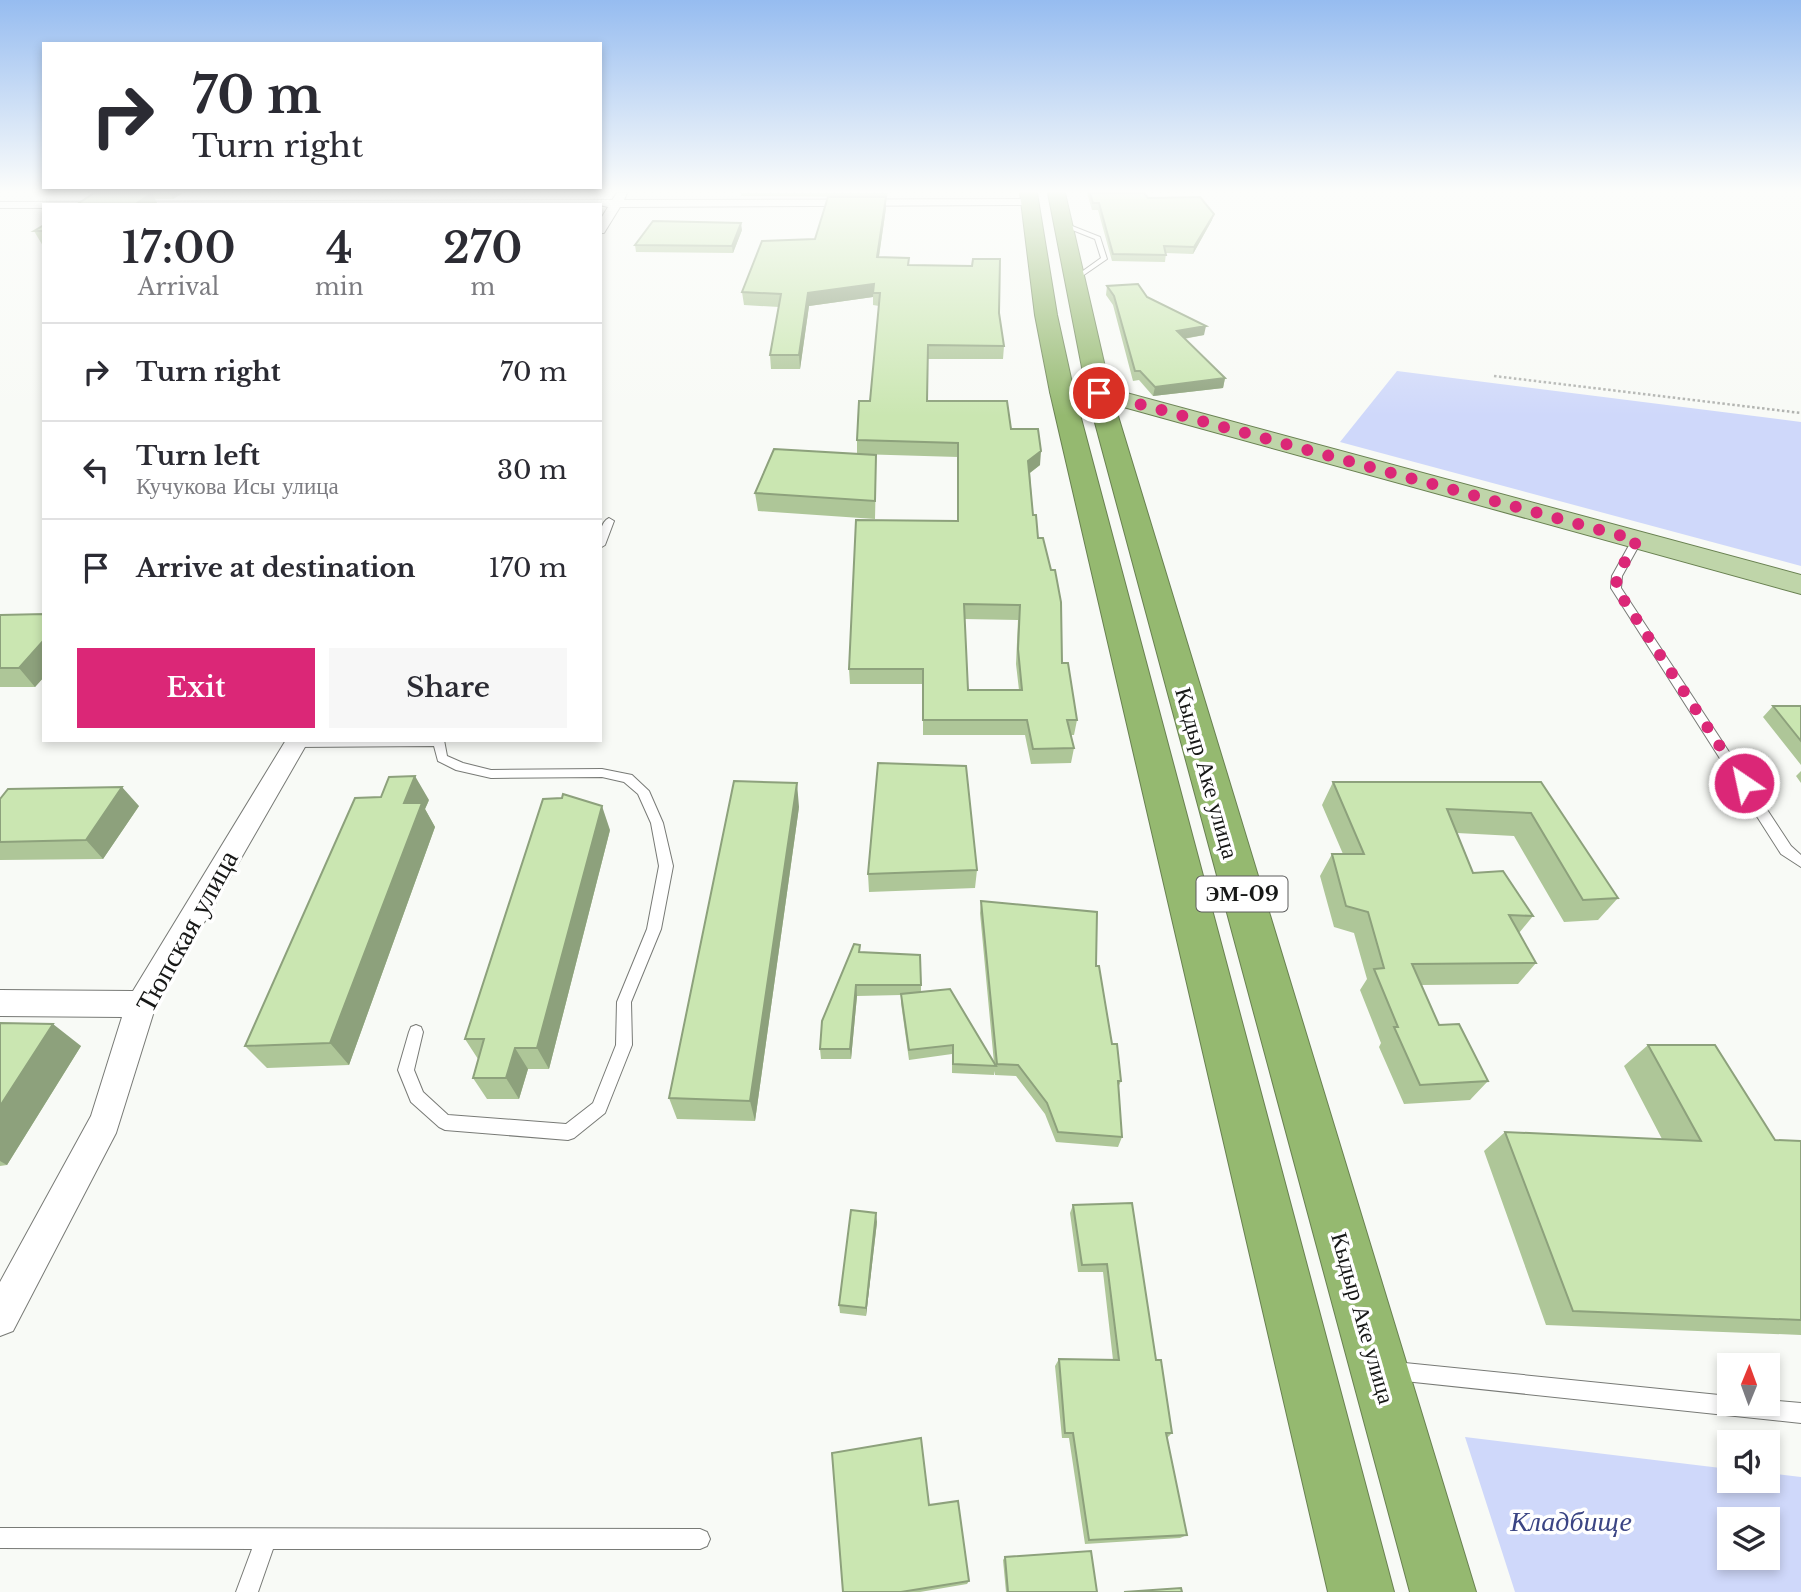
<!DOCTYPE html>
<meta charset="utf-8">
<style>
body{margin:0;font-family:"Libre Baskerville",serif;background:#f7f7f7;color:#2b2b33;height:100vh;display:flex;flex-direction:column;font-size:26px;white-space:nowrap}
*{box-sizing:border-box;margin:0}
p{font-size:23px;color:#7c7c81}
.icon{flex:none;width:38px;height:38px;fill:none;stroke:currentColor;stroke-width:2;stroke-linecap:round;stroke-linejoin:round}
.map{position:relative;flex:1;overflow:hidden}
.drawer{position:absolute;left:42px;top:203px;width:560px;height:539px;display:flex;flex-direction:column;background:#fff;border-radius:0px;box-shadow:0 4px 10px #0003}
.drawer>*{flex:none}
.top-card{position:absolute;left:42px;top:42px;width:560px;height:147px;border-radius:0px;box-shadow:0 4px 10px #0003;background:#fff;color:#2b2b33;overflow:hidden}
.needle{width:46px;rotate:1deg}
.fabs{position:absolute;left:1717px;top:1353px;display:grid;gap:14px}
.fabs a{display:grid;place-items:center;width:63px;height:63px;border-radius:0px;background:#fff;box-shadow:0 4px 10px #0003;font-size:35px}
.pin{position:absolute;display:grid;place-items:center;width:60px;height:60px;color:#fff;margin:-30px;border:4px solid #fff;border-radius:50%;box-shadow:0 2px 7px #0007}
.me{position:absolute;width:77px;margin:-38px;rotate:326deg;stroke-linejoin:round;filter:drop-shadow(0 0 5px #0008)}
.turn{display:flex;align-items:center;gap:24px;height:147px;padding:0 35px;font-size:32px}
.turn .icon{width:91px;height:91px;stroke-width:2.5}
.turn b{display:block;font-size:49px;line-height:60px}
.eta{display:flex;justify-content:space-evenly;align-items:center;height:119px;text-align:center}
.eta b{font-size:42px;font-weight:600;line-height:49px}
.button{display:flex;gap:14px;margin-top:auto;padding:14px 35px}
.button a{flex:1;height:80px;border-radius:0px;background:#db2777;color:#fff;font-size:28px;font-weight:600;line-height:80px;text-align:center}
.button a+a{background:#f7f7f7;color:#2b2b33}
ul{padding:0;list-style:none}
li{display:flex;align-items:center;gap:21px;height:98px;padding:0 35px;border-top:2px solid #e1e1e2}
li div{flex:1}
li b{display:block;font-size:26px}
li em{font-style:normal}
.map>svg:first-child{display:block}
.green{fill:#cfd8fa;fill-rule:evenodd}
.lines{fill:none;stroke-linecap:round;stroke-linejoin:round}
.lane-casing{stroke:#787a76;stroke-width:2}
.street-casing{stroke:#787a76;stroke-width:2}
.primary-casing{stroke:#698151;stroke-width:2}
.highway-casing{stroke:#698151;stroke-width:2}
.path{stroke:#b0b2af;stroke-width:2.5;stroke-dasharray:2.5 2.5;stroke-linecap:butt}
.lane{fill:#fff;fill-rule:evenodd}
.street{fill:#fff;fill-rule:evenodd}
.primary{fill:#bfd5a9;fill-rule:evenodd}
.highway{fill:#95b970;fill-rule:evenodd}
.wall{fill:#aec698;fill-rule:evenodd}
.shaded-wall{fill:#8da17c}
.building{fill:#cae6b1;stroke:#8da17c;stroke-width:2;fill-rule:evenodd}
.route{stroke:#db2777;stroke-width:12;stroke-dasharray:0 21.6}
.labels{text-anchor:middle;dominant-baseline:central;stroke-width:7;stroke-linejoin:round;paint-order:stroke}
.shield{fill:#fff;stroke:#5d5d5d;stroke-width:2}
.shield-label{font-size:21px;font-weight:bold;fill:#171817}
.street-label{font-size:23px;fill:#171817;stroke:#fff}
.near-street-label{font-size:28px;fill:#171817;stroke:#fff}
.near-park-label{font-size:28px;font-style:italic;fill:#3b4584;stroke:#fff}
</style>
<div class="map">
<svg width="1801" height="1592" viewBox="0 0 1801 1592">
<rect width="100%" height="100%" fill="#f8faf6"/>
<!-- green -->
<path class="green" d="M 1397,371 L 1801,422 L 1801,566 L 1340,442 Z
M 1465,1437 L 1729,1469 L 1729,1480 L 1768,1480 L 1768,1473 L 1801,1477 L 1801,1592 L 1515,1592 ZM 1729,1519 L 1768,1519 L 1768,1558 L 1729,1558 Z"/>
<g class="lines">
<defs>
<path id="lane" d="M 1062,222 L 1100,237 L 1107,259 L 1078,279 L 1073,278 L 1101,258 L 1095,239 L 1060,225 Z
M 609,518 L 614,521 L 605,545 L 600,548 C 600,538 599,523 609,518 Z
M 1637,537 L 1642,540 L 1622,576 L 1621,588 L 1791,846 L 1801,855 L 1801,867 L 1781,854 L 1611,588 L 1612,576 L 1632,540 Z
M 292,740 L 444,740 L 447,756 L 463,763 L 491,770 L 602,769 L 632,775 L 649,791 L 663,823 L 673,866 L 661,929 L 631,1002 L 632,1045 L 607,1108 L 605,1113 L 574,1138 L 568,1140 L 445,1130 L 439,1127 L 411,1102 L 398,1070 L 409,1032 L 411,1027 L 416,1025 L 421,1027 L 423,1032 L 414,1070 L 423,1092 L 448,1115 L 566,1124 L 593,1103 L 616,1045 L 617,1002 L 647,929 L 659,866 L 651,823 L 638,794 L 624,782 L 602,777 L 491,778 L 456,770 L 438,761 L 434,746 L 296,747 L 292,746 L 290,743 Z
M 1395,1362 L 1729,1396 L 1729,1404 L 1768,1404 L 1768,1400 L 1801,1403 L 1801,1423 L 1395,1380 L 1388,1378 L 1386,1371 L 1388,1364 Z
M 0,1528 L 700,1529 L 707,1532 L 710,1539 L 707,1546 L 700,1549 L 273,1549 L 258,1592 L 236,1592 L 252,1549 L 0,1548 Z"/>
<path id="street" d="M 617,193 L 627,193 L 624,200 L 1030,199 L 1036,202 L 1030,205 L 620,207 L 604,233 L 600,233 L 600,220 L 608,207 L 600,205 L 44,205 L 44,208 L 0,208 L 0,202 L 612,200 Z
M 286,740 L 309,740 L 155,1008 L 116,1133 L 13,1331 L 0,1336 L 0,1282 L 91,1116 L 122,1017 L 0,1016 L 0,990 L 133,991 Z"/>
<path id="primary" d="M 1062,385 L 1108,388 L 1801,575 L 1801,594 L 1098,400 L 1053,397 L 1050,392 L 1053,387 Z"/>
<path id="highway" d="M 1020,193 L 1037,193 L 1057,315 L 1074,392 L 1394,1592 L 1328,1592 L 1050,392 L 1035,315 Z
M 1048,193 L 1065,193 L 1111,393 L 1476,1592 L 1410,1592 L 1087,393 Z"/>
</defs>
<!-- lane casing -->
<use href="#lane" class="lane-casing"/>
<!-- street casing -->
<use href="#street" class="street-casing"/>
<!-- primary casing -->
<use href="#primary" class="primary-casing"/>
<!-- highway casing -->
<use href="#highway" class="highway-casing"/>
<!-- path -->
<path class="path" d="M 1494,376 L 1801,413"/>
<!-- lane -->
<use href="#lane" class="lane"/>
<!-- street -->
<use href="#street" class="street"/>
<!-- primary -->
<use href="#primary" class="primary"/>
<!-- highway -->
<use href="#highway" class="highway"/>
</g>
<!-- wall -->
<path class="wall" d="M 112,193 L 183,193 L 173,199 L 155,199 L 158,205 L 76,205 Z
M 741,193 L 888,193 L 887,197 L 741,196 Z
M 1087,193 L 1144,193 L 1148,198 L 1212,220 L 1193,254 L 1166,253 L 1165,262 L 1112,261 L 1098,210 L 1092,210 Z
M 886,208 L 879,257 L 909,258 L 909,265 L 999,313 L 1004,346 L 1003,359 L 928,359 L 927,401 L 1011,429 L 1040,465 L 1030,473 L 1033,515 L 1062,663 L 1077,720 L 1074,735 L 1071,735 L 1074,748 L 1071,763 L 1031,764 L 1025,735 L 923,735 L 923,684 L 850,684 L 849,669 L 958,521 L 958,457 L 857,454 L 857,440 L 870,401 L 879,306 L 873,305 L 873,297 L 809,306 L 800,369 L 771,369 L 770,355 L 779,307 L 744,305 L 742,292 L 815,239 ZM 964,619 L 1018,620 L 1016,664 L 1019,690 L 968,690 Z
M 44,225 L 44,246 L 43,246 L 34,231 Z
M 742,230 L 733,253 L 636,252 L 635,245 Z
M 1107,286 L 1147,297 L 1204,335 L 1184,339 L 1225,378 L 1223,388 L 1153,396 L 1139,380 L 1133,381 L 1113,305 L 1106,295 Z
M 876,473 L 875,519 L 758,511 L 755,493 Z
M 44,614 L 44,677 L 35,687 L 0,687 L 0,615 Z
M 1773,706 L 1801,706 L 1801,765 L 1763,717 Z
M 1801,771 L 1801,783 L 1796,776 Z
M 1333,782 L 1541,782 L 1618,898 L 1598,920 L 1564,922 L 1514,836 L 1457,833 L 1473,873 L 1533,916 L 1519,933 L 1536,963 L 1518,984 L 1421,985 L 1439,1025 L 1488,1081 L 1470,1100 L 1404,1104 L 1379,1047 L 1381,1043 L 1360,990 L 1367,979 L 1354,933 L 1334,927 L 1320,876 L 1332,854 L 1343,854 L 1322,805 Z
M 0,799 L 139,806 L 103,859 L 0,860 Z
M 429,800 L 425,809 L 435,827 L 349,1065 L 267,1068 L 245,1046 Z
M 799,807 L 755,1121 L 677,1119 L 669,1098 Z
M 610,830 L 549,1069 L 528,1069 L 519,1099 L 487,1099 L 473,1078 L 478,1059 L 465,1039 Z
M 977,870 L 975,888 L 869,892 L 868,874 Z
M 981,901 L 1096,966 L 1112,1044 L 1121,1081 L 1118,1088 L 1122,1137 L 1118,1147 L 1056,1142 L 1045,1114 L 1016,1076 L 995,1075 L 995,1071 L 994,1075 L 952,1073 L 952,1054 L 909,1060 L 901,1003 L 901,995 L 857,996 L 851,1059 L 821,1059 L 820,1049 L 860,953 L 921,985 L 921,992 L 994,1063 L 980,913 Z
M 0,1023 L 81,1046 L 7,1165 L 0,1166 Z
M 1648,1045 L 1775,1140 L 1801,1141 L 1801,1335 L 1546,1325 L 1484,1151 L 1505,1132 L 1662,1139 L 1624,1066 Z
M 1132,1203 L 1156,1360 L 1172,1433 L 1167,1438 L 1187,1535 L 1180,1538 L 1085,1544 L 1069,1438 L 1062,1438 L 1055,1366 L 1059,1359 L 1113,1360 L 1103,1272 L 1078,1272 L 1070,1213 L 1073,1205 Z
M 877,1222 L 866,1316 L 840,1313 L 839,1305 Z
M 1005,1557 L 1097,1592 L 1006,1592 L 1003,1560 Z
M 969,1581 L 967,1584 L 920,1592 L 843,1592 Z"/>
<!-- shaded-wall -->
<path class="shaded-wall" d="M 152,193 L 158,205 L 134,205 Z
M 170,193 L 183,193 L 173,199 Z
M 886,197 L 886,208 L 877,269 L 877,257 Z
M 1214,214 L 1212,220 L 1193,254 L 1194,247 Z
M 741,223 L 742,230 L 733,253 L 732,246 Z
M 874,284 L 873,297 L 809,306 L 800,369 L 799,355 L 808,293 Z
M 1206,326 L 1204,335 L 1175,340 L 1177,331 Z
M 1225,378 L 1223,388 L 1153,396 L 1155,387 Z
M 1041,451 L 1040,465 L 1027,475 L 1028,461 Z
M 44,640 L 44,677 L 35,687 L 19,668 Z
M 415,776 L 429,800 L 425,809 L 435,827 L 349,1065 L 330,1043 L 404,803 Z
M 797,783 L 799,807 L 755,1121 L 750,1101 Z
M 122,787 L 139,806 L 103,859 L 86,840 Z
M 602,806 L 610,830 L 549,1069 L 537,1048 Z
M 856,985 L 857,996 L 851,1059 L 850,1049 Z
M 53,1024 L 81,1046 L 7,1165 L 0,1161 L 0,1106 Z
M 515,1048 L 528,1069 L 519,1099 L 506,1078 Z
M 876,1213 L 877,1222 L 866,1316 L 866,1308 Z"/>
<!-- building -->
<path class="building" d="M 94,193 L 152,193 L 134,205 L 76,205 Z
M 1090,193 L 1144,193 L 1148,198 L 1200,197 L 1214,214 L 1194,247 L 1164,246 L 1166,255 L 1113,254 L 1099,203 L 1093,203 Z
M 828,197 L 886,197 L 877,257 L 909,258 L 908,265 L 972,266 L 973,259 L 1000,259 L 999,313 L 1004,346 L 928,345 L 927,401 L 1007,401 L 1011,429 L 1038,429 L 1041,451 L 1028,461 L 1033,515 L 1036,515 L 1038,538 L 1043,538 L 1051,570 L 1055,570 L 1061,602 L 1062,663 L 1068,663 L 1077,720 L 1067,720 L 1074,748 L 1033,749 L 1027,720 L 923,720 L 923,669 L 849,669 L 856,520 L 958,521 L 958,443 L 857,440 L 859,401 L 870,401 L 880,293 L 873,293 L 874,284 L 808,293 L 799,355 L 770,355 L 781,294 L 742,292 L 762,241 L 815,239 ZM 964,604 L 1020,605 L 1018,649 L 1022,690 L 968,690 Z
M 653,221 L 741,223 L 732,246 L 635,245 Z
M 44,225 L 44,231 L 34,231 Z
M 1138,284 L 1147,297 L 1206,326 L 1177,331 L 1225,378 L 1155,387 L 1140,371 L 1135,371 L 1114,296 L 1107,286 Z
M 774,449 L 876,455 L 875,501 L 755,493 Z
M 44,614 L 44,640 L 19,668 L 0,668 L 0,615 Z
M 1773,706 L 1801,706 L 1801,741 Z
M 878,763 L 966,766 L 977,870 L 868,874 Z
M 415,776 L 404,803 L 422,803 L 330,1043 L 245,1046 L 355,798 L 381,797 L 389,777 Z
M 734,781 L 797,783 L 750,1101 L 669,1098 Z
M 1333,782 L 1541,782 L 1618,898 L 1583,900 L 1531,813 L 1447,809 L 1473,873 L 1503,871 L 1533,916 L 1509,915 L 1536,963 L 1412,964 L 1439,1025 L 1459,1024 L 1488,1081 L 1420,1085 L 1394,1027 L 1398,1027 L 1374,969 L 1384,968 L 1368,912 L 1346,906 L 1332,854 L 1364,854 Z
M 122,787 L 86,840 L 0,842 L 0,799 L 8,789 Z
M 563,794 L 602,806 L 537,1048 L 515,1048 L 506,1078 L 473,1078 L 484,1039 L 465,1039 L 543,799 L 562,798 Z
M 981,901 L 1097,912 L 1096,966 L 1099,966 L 1112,1044 L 1117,1044 L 1121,1081 L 1118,1081 L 1122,1137 L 1058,1132 L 1047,1103 L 1018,1065 L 997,1064 Z
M 854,944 L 860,945 L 859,952 L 920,955 L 921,985 L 856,985 L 850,1049 L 820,1049 L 822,1021 Z
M 950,989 L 996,1066 L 953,1064 L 953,1045 L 909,1050 L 901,994 Z
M 0,1023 L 53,1024 L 0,1106 Z
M 1648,1045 L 1715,1045 L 1775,1140 L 1801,1141 L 1801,1320 L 1573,1311 L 1505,1132 L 1701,1141 Z
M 1132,1203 L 1156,1360 L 1161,1360 L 1172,1433 L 1166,1433 L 1187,1535 L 1089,1540 L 1073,1433 L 1065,1433 L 1059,1359 L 1119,1360 L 1107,1264 L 1082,1265 L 1073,1205 Z
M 851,1210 L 876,1213 L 866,1308 L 839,1305 Z
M 921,1438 L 929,1505 L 958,1501 L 969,1581 L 901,1592 L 843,1592 L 832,1453 Z
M 1091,1551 L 1097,1592 L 1008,1592 L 1005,1557 Z
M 1181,1588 L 1182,1592 L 1124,1592 Z"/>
<!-- sky -->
<linearGradient id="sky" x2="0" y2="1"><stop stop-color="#96bcf0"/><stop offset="0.46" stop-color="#fcfdfb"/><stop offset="1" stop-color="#fcfdfb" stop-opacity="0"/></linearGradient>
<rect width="1801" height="416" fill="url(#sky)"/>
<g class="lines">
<!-- route -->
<path class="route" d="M 1099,393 L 1637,540 L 1617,576 L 1616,588 L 1744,783"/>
</g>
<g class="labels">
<!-- shield labels -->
<rect class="shield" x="1196.5" y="876.5" width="91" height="35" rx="5"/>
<g class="shield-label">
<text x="1242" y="894">ЭМ-09</text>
</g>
<!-- street labels -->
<g class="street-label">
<text transform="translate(1207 773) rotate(74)">Кыдыр Аке улица</text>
<text transform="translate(1363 1318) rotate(74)">Кыдыр Аке улица</text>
</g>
<!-- near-street labels -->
<g class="near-street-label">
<text transform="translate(187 931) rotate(-61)">Тюпская улица</text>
</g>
<!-- near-park labels -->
<g class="near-park-label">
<text x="1571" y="1521">Кладбище</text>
</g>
</g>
</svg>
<div class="fabs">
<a><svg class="needle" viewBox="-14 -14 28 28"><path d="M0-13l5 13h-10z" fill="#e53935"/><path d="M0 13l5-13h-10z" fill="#7c7c81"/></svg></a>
<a><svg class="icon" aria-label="sound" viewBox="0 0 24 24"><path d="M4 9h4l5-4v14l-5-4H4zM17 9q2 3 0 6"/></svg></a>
<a><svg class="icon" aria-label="layers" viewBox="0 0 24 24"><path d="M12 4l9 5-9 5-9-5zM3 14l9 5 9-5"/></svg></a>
</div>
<div class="pin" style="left:1099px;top:393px;background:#d93025"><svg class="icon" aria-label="arrive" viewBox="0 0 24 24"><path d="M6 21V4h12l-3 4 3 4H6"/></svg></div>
<svg class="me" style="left:1744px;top:783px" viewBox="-20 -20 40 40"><circle r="17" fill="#db2777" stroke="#fff" stroke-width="3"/><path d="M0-11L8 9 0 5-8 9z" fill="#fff"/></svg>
<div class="top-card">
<div class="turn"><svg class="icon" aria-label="right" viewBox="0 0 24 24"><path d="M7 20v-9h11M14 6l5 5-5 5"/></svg><div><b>70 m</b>Turn right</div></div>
</div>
<section class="drawer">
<div class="eta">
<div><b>17:00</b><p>Arrival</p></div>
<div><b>4</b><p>min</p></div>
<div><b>270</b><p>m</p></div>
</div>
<ul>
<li><svg class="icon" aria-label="right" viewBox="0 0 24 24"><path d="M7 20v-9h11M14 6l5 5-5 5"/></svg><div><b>Turn right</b></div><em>70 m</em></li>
<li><svg class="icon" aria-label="left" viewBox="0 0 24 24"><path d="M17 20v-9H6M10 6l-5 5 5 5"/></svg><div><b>Turn left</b><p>Кучукова Исы улица</p></div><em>30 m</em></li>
<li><svg class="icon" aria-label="arrive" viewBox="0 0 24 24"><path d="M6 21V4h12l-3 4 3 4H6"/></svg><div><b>Arrive at destination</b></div><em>170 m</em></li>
</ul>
<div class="button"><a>Exit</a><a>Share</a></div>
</section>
</div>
